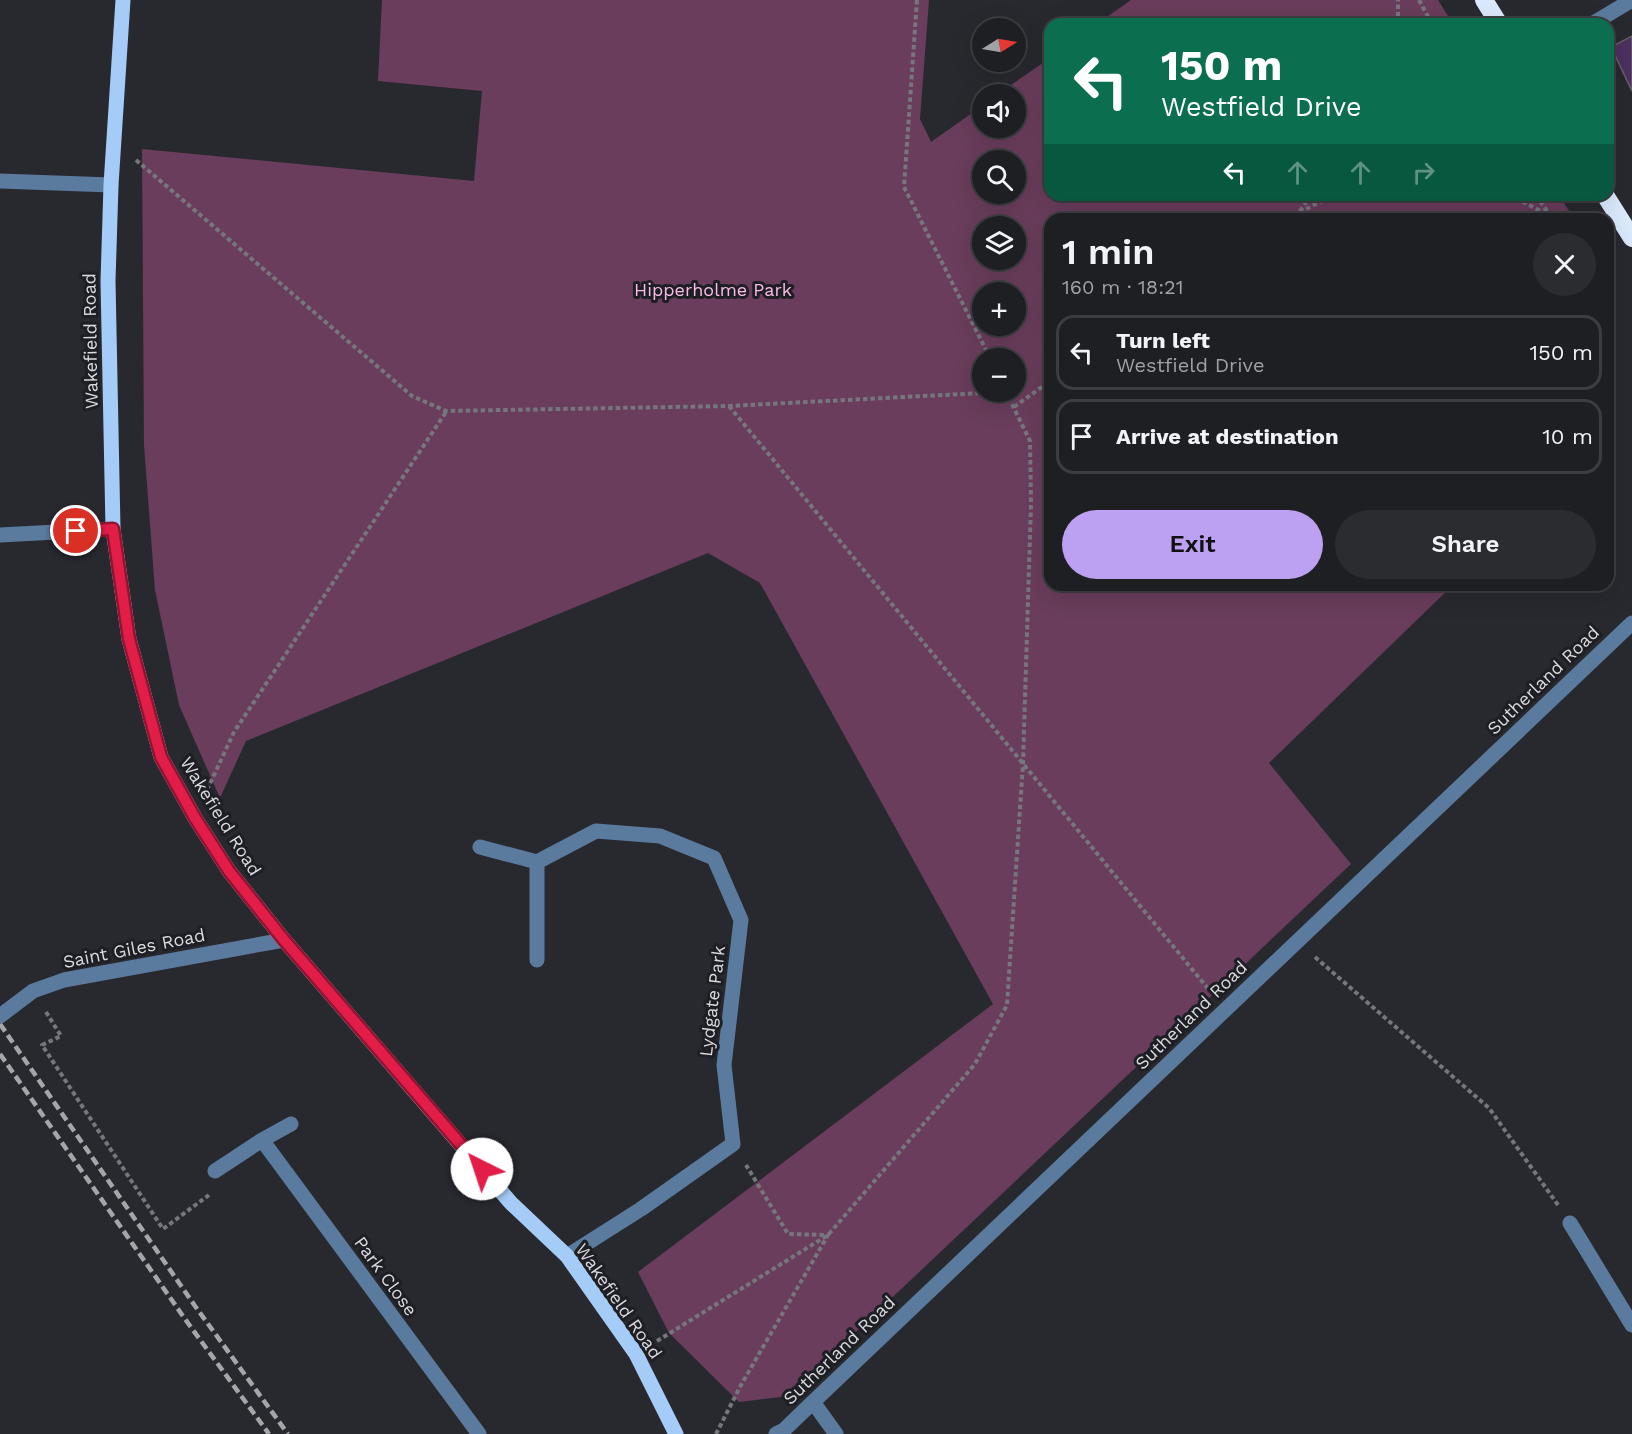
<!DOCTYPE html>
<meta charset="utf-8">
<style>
body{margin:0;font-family:"Work Sans",sans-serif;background:#2b2c30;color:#f1f3f6;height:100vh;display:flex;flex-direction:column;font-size:22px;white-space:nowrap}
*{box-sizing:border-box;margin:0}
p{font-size:20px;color:#a1a2a6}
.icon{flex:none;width:33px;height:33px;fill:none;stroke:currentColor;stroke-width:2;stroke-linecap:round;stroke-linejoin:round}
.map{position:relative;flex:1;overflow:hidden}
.panel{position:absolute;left:1044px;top:213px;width:570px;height:378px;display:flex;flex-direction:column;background:#1e1f23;border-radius:18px;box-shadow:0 6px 24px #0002,0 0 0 2px #3c3d41}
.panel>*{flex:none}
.guide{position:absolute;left:1044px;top:18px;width:570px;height:183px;border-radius:18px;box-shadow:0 6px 24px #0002,0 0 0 2px #3c3d41;background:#0b6e4f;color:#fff;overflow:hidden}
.needle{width:39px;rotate:79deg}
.controls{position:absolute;left:972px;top:18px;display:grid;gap:12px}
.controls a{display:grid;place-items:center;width:54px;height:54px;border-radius:50%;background:#1e1f23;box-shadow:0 6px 24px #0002,0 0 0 2px #3c3d41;font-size:30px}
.pin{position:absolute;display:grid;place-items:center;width:51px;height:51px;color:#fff;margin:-26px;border:3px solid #fff;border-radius:50%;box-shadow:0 2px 6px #0007}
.me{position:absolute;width:66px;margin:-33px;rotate:319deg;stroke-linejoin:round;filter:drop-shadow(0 0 4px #0008)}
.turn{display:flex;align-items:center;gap:21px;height:126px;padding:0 18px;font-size:27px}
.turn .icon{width:78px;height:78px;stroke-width:2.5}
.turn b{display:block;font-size:42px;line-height:51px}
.lanes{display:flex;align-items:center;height:57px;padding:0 18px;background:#0003;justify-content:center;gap:30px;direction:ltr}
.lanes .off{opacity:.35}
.round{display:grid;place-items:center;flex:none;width:63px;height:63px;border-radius:32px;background:#2b2c30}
.overview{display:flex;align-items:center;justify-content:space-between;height:102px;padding:0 18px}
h1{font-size:36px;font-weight:600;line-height:45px}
.cta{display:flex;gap:12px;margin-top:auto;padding:12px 18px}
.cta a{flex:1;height:69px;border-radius:36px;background:#bca0f2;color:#111;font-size:24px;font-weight:600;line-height:69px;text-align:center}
.cta a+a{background:#2b2c30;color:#f1f3f6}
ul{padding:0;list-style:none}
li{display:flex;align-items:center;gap:18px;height:75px;margin:0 12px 9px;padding:0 6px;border:3px solid #3c3d41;border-radius:18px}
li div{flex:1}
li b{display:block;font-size:22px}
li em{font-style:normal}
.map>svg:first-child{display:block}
.green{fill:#693d5b;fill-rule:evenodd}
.building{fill:#4c3060;stroke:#656168;stroke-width:1.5}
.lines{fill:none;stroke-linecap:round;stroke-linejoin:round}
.path{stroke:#76767c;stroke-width:4;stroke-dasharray:4.5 3;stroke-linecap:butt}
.minor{stroke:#5b7b9e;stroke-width:15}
.major{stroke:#a5ccf7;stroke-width:15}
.highway{stroke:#dae9fb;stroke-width:18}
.rail{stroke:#a5a6aa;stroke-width:4.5;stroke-dasharray:9 4.5;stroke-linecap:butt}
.route-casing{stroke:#92132f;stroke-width:15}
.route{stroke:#e11d48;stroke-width:10}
.labels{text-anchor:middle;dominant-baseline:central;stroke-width:6;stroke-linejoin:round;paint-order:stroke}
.park-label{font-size:18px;fill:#fbbbe5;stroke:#1e1f25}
.street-label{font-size:18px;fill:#dadade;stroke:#1e1f25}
</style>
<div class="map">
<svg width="1632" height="1434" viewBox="0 0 1632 1434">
<rect width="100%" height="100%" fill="#28292f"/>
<!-- green -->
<path class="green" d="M 382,0 L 929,0 L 920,119 L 931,142 L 982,106 L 982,128 L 1016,128 L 1016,94 L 998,94 L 1050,58 L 1050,195 L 1559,195 L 1574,219 L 1050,219 L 1050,585 L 1453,585 L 1269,763 L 1351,864 L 788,1396 L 739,1402 L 669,1333 L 638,1272 L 993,1004 L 760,583 L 708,553 L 246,741 L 220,798 L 179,705 L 155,590 L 144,445 L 142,149 L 474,181 L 482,91 L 378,81 ZM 1016,160 L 1016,194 L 982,194 L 982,160 ZM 1016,226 L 1016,260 L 982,260 L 982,226 ZM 1016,292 L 1016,326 L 982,326 L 982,292 ZM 982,358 L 1016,358 L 1016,392 L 982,392 Z
M 1131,0 L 1438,0 L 1453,24 L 1097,24 Z"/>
<!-- building -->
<path class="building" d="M 1632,36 L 1632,91 L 1611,47 Z"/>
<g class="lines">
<!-- path -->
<path class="path" d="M 917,0 L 904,187 L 990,358
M 1419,0 L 1432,24
M 1398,24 L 1398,0
M 136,160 L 412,396 L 446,411 L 729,406 L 1002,392
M 1509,195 L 1557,219
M 1536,195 L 1549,214
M 1300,211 L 1311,195
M 1286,219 L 1334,195
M 729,406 L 1210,991
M 1014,407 L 1050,381
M 207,790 L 234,732 L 446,412
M 1315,957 L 1489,1108 L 1558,1205
M 46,1012 L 61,1036 L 42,1045 L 163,1229 L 209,1195
M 657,1341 L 828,1235 L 975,1064 L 1007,1005 L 1023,763 L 1031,503 L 1030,441 L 1006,392
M 716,1434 L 741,1385 L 828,1235 L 788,1234 L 746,1165"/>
<!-- minor -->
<path class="minor" d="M 1592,24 L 1632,0
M 0,181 L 111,185
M 0,535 L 113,529
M 480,847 L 537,862 L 596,831 L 660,836 L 714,858 L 741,920 L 724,1065 L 733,1144 L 641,1209 L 567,1256
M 537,960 L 537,862
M 0,1016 L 33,991 L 64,980 L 284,940
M 291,1124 L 262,1140 L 479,1434
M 215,1171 L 262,1140
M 1570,1223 L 1632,1325
M 813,1402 L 836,1434
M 776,1434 L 784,1430 L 813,1402 L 1632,623"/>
<!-- major -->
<path class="major" d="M 123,0 L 111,185 L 108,281 L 113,529 L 129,639 L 161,757 L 195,818 L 229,871 L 284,940 L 511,1203 L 567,1256 L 636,1354 L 676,1434"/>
<!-- highway -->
<path class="highway" d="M 1484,0 L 1499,24
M 1605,195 L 1632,238"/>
<!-- rail -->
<path class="rail" d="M 0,1024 L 195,1306 L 288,1434
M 0,1054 L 185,1319 L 269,1434"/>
</g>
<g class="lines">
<defs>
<path id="route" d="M 76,531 L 113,529 L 129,639 L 161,757 L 195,818 L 229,871 L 284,940 L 482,1169"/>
</defs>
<!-- route casing -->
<use href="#route" class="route-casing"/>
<!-- route -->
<use href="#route" class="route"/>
</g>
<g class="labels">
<!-- park labels -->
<g class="park-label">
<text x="713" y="289">Hipperholme Park</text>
</g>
<!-- street labels -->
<g class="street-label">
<text transform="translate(90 341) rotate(-91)">Wakefield Road</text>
<text transform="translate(1543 680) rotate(-44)">Sutherland Road</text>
<text transform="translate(221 816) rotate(58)">Wakefield Road</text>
<text transform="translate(134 948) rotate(-11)">Saint Giles Road</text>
<text transform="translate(712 1001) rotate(-83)">Lydgate Park</text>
<text transform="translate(1191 1015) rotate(-44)">Sutherland Road</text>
<text transform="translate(386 1276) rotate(54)">Park Close</text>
<text transform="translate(619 1301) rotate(55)">Wakefield Road</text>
<text transform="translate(839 1350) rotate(-44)">Sutherland Road</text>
</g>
</g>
</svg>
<div class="controls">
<a><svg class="needle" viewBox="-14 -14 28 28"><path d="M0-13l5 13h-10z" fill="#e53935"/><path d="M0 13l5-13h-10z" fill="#a1a2a6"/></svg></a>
<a><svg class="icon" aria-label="sound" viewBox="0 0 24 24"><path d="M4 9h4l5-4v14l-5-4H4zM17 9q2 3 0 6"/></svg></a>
<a><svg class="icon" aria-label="search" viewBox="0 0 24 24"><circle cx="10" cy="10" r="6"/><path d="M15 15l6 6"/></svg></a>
<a><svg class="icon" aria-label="layers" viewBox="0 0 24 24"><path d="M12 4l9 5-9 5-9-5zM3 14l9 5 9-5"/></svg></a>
<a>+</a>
<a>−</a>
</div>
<div class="pin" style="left:76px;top:531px;background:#d93025"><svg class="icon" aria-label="arrive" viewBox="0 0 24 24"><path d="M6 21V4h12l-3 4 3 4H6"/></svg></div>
<svg class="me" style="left:482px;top:1169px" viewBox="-20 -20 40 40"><circle r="19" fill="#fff"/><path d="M0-13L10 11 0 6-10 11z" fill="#e11d48"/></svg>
<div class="guide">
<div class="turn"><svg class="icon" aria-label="left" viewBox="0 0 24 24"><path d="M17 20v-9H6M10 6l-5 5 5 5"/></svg><div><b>150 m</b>Westfield Drive</div></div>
<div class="lanes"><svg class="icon" aria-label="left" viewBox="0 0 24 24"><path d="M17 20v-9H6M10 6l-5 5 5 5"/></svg><svg class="icon off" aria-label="ahead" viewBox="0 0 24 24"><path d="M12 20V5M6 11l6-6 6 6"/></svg><svg class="icon off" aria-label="ahead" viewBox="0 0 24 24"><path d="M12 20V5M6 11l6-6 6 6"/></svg><svg class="icon off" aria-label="right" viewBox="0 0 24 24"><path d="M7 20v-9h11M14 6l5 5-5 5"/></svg></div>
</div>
<section class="panel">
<div class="overview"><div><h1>1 min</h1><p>160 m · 18:21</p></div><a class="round"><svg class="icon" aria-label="close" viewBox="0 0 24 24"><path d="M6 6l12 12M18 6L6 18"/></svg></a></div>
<ul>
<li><svg class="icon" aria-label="left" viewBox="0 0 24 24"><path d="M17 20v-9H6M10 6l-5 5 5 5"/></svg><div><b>Turn left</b><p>Westfield Drive</p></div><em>150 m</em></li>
<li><svg class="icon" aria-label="arrive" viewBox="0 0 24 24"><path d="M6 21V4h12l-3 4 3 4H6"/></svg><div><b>Arrive at destination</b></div><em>10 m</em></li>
</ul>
<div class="cta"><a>Exit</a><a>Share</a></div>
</section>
</div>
